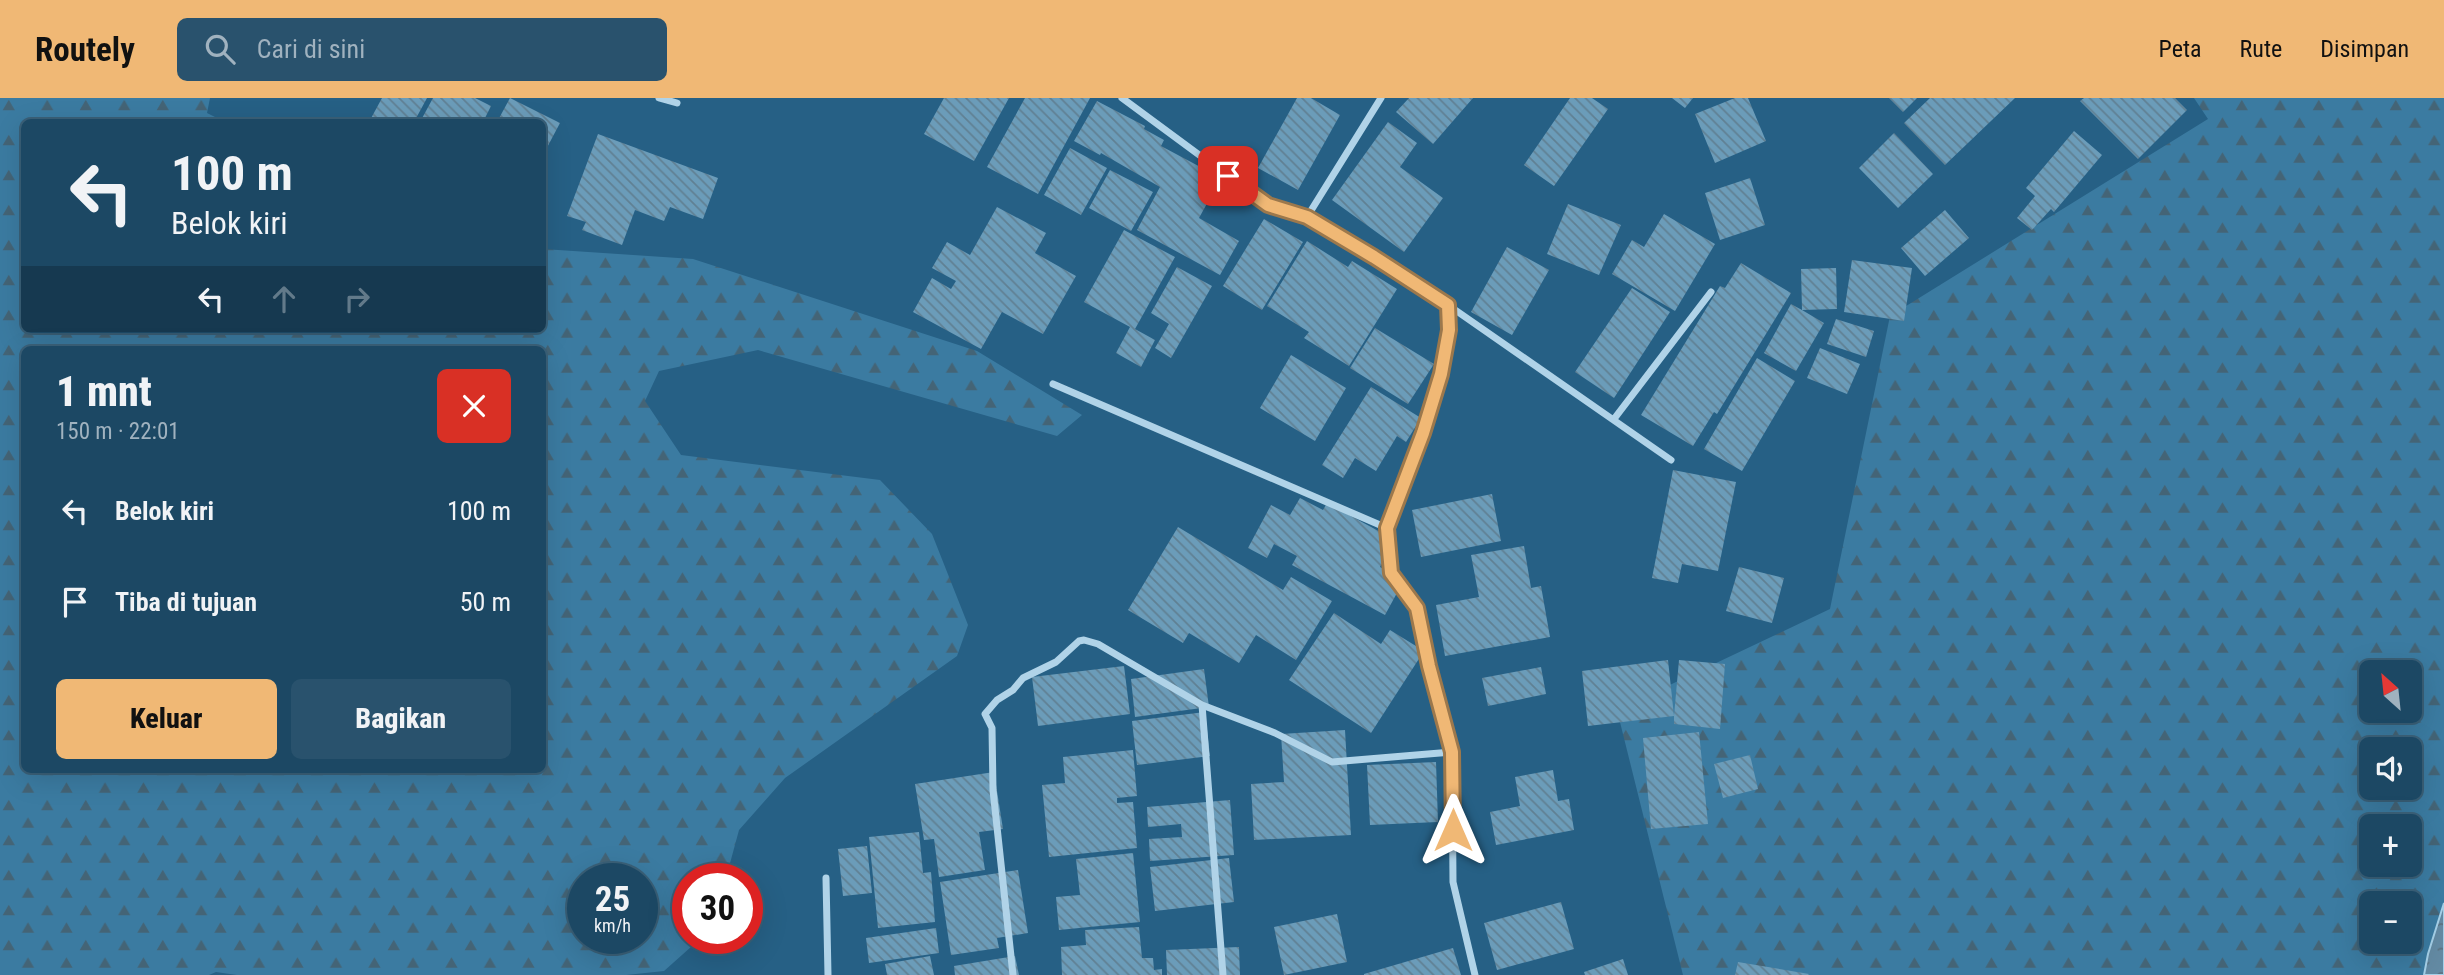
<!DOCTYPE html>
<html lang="id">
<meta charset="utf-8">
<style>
body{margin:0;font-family:"Roboto Condensed",sans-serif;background:#29526d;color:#f1f3f6;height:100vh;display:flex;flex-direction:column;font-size:26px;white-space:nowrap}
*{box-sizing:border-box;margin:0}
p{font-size:23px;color:#a0b2bf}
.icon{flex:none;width:38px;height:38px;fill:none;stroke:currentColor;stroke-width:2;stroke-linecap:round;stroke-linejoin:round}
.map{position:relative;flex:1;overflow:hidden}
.drawer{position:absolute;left:21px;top:248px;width:525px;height:427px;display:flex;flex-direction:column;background:#1c4864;border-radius:10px;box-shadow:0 7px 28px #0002,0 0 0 2px #3a6078}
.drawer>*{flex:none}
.guide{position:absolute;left:21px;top:21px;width:525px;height:214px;border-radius:10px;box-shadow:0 7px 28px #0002,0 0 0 2px #3a6078;background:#1c4864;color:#f1f3f6;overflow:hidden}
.needle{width:46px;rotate:333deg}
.controls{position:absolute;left:2359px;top:562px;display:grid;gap:14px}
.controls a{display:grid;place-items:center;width:63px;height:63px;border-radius:10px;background:#1c4864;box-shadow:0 7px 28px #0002,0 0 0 2px #3a6078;font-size:35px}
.speed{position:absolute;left:567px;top:765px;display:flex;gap:14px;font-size:35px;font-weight:700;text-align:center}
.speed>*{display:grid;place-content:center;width:91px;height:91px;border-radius:50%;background:#1c4864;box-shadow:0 7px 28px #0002,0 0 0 2px #3a6078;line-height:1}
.speed small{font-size:18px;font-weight:400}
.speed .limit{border:10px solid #d22;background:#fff;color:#111}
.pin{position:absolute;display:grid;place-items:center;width:60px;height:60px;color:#fff;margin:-30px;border-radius:14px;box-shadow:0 4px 10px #0006}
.me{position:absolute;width:77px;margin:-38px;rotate:0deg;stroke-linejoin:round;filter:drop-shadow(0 0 5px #0008)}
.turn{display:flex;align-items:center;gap:24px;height:147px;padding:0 35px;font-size:32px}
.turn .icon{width:91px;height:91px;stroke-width:2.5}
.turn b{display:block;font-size:49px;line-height:60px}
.lanes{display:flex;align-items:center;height:66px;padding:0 35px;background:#0003;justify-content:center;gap:35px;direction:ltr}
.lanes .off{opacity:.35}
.round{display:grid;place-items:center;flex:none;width:74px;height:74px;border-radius:10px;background:#29526d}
.overview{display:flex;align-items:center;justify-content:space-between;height:119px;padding:0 35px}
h1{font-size:42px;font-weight:800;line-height:52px}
.primary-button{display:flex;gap:14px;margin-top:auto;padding:14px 35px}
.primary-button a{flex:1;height:80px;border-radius:10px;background:#f0b875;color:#111;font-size:28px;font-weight:800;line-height:80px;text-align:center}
.primary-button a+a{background:#29526d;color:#f1f3f6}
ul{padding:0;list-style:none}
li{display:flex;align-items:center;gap:21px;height:91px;padding:0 35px}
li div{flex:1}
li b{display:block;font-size:26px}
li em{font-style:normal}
header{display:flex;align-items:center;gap:42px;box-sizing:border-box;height:98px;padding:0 35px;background:#f0b875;color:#111}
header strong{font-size:33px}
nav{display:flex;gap:38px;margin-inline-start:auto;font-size:24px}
.search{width:490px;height:63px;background:#29526d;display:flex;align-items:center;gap:18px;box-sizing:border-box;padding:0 24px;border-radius:10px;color:#a0b2bf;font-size:26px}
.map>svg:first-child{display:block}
.forest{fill:url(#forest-firs);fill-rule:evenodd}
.water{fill:url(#water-ripples);stroke:#a5d0e8;stroke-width:2}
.building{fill:url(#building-back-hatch)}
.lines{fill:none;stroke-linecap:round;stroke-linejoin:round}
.street{stroke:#b0d3e8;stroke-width:7}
.route-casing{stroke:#9c784c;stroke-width:18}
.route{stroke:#f0b875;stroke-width:12}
</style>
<header>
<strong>Routely</strong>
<div class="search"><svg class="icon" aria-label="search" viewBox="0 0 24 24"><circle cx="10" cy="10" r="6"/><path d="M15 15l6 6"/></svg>Cari di sini</div>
<nav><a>Peta</a><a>Rute</a><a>Disimpan</a></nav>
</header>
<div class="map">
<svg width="2444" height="877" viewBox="0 0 2444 877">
<defs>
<pattern id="forest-firs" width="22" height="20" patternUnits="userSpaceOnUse" patternTransform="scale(1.75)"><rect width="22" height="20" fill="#3b7ba1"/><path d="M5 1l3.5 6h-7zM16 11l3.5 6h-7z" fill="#446476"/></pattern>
<pattern id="water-ripples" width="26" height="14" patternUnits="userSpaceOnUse" patternTransform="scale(1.75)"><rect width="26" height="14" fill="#638aa3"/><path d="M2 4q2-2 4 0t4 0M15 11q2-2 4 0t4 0" fill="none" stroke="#5a7180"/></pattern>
<pattern id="building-back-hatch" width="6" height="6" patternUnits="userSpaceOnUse" patternTransform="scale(1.75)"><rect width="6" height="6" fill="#6b9cb9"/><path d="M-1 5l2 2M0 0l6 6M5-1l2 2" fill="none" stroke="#608093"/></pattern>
</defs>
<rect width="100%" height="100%" fill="#266085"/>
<!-- forest -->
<path class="forest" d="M 0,0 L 210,0 L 207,15 L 225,24 L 24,24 L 24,231 L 542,231 L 543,151 L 693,161 L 977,253 L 1082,317 L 1057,338 L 758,252 L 659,273 L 645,303 L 681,357 L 880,382 L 932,436 L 968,527 L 957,558 L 785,680 L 739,732 L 726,780 L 688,780 L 688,840 L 701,840 L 664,873 L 626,877 L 237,877 L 216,874 L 209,877 L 0,877 ZM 24,252 L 542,252 L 542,672 L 24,672 ZM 583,780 L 642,780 L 642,840 L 583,840 Z
M 2194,0 L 2444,0 L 2444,804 L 2428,856 L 2424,877 L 1683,877 L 1617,612 L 1830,511 L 1890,218 L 2208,21 ZM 2371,574 L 2410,574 L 2410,612 L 2371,612 ZM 2371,651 L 2410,651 L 2410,690 L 2371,690 ZM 2371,728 L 2410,728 L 2410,766 L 2371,766 ZM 2371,805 L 2410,805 L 2410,844 L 2371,844 Z"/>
<!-- water -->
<path class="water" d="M 2444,805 L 2444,877 L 2424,877 L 2428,856 Z"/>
<!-- building -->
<path class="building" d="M 382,0 L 427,0 L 414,24 L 369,24 Z
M 433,0 L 475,0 L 491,8 L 483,24 L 420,24 Z
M 510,0 L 560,25 L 542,59 L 542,24 L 497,24 Z
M 944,0 L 1009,0 L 974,63 L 924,36 Z
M 1025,0 L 1090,0 L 1038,96 L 987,69 Z
M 1297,0 L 1311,0 L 1340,17 L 1298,92 L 1258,70 Z
M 1409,0 L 1473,0 L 1433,46 L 1396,14 Z
M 1570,0 L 1592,0 L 1608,11 L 1554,88 L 1524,67 Z
M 1672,0 L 1693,0 L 1685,10 Z
M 1735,0 L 1748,0 L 1766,43 L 1715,65 L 1695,16 Z
M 1889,0 L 1917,0 L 1903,14 Z
M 1930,0 L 2015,0 L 1945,67 L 1904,25 Z
M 2084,0 L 2175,0 L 2187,12 L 2138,61 L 2080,3 Z
M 1097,3 L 1145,28 L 1144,31 L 1164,42 L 1161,48 L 1221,80 L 1199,120 L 1239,143 L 1220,177 L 1137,132 L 1160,89 L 1101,55 L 1100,57 L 1074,43 Z
M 1388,24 L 1417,45 L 1400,69 L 1443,100 L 1404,154 L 1332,102 Z
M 2074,33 L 2102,57 L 2054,114 L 2051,111 L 2032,132 L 2017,120 L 2035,98 L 2026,90 Z
M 1894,35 L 1933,76 L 1898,110 L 1859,70 Z
M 598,36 L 718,80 L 703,121 L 670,109 L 664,123 L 635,112 L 622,147 L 582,132 L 586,124 L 567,118 Z
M 1070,50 L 1107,70 L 1081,117 L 1044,97 Z
M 1110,72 L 1153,94 L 1131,133 L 1089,110 Z
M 1750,80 L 1765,127 L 1720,142 L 1705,95 Z
M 1568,106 L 1621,127 L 1599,177 L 1547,156 Z
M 997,109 L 1046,135 L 1035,155 L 1076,178 L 1043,236 L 1002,214 L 981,251 L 913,214 L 932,180 L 951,191 L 956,183 L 932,170 L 947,144 L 970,157 Z
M 1945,112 L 1969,140 L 1925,178 L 1901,150 Z
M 1664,116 L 1715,146 L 1675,213 L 1612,176 L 1632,142 L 1644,149 Z
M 1264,121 L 1303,144 L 1262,212 L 1223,188 Z
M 1124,132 L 1175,159 L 1135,231 L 1155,242 L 1141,269 L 1116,255 L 1130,229 L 1084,204 Z
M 1307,143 L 1348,169 L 1352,163 L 1397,191 L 1349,268 L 1304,240 L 1309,234 L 1267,208 Z
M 1507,149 L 1549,172 L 1512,237 L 1471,214 Z
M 1852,162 L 1912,170 L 1904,223 L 1844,214 Z
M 1741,165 L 1791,195 L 1717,316 L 1714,314 L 1693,348 L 1641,317 L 1720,188 L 1725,190 Z
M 1177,169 L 1212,188 L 1171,260 L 1155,250 L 1169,226 L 1151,215 Z
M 1836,170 L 1837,211 L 1802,212 L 1824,225 L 1796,273 L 1764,255 L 1791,206 L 1802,212 L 1801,171 Z
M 1632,190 L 1670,214 L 1614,300 L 1575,274 Z
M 1836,221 L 1874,233 L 1866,259 L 1827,246 Z
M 1375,230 L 1434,266 L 1408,306 L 1350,270 Z
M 1820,250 L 1860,266 L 1847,296 L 1807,280 Z
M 1291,257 L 1346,290 L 1315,343 L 1260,310 Z
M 1757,260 L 1795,283 L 1742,373 L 1704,351 Z
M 1371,289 L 1421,320 L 1406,344 L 1397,338 L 1376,373 L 1355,360 L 1343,380 L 1322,367 Z
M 1673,372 L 1736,384 L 1718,473 L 1682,466 L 1678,485 L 1652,480 Z
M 1492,396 L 1501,443 L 1421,459 L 1412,412 Z
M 1300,400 L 1323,412 L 1327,405 L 1395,442 L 1380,469 L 1404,482 L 1385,517 L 1292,467 L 1297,458 L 1274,446 L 1267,460 L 1248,450 L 1271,407 L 1290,417 Z
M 1178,429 L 1283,492 L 1291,479 L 1332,503 L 1296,562 L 1256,537 L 1239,565 L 1189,535 L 1183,545 L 1128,512 Z
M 1524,448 L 1531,490 L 1541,488 L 1550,539 L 1445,558 L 1436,507 L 1479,499 L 1471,457 Z
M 1739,469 L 1784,480 L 1772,525 L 1726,513 Z
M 1334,515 L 1381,546 L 1390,532 L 1424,553 L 1371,635 L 1289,582 Z
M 1668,562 L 1674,618 L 1679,562 L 1725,566 L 1720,631 L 1674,626 L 1674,618 L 1588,628 L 1582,573 Z
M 1124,568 L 1130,616 L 1038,628 L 1032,579 Z
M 1541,569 L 1546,596 L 1488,608 L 1482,580 Z
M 1204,571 L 1209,609 L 1135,619 L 1131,581 Z
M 1205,614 L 1210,658 L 1137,667 L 1132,623 Z
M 1345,632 L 1351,737 L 1254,742 L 1251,686 L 1284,684 L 1281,636 Z
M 1699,634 L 1708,726 L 1651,731 L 1643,640 Z
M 1133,652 L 1137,698 L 1117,700 L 1117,705 L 1133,704 L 1137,750 L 1049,759 L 1042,687 L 1065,685 L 1063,659 Z
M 1750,657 L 1758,691 L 1723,700 L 1714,666 Z
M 1436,664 L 1438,724 L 1370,727 L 1367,667 Z
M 1553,672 L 1558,703 L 1569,701 L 1574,732 L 1496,747 L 1490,714 L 1520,708 L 1515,679 Z
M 994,674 L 1003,731 L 979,734 L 985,772 L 939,779 L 934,741 L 924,742 L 915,686 Z
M 1230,702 L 1234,757 L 1150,763 L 1149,741 L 1182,739 L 1181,726 L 1148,729 L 1147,709 Z
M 919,734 L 923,775 L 931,774 L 935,824 L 878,830 L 869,739 Z
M 867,748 L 872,795 L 843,798 L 838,751 Z
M 1133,755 L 1140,824 L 1059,832 L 1056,799 L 1080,797 L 1076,761 Z
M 1229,760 L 1234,804 L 1155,813 L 1150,769 Z
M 1018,772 L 1028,835 L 997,840 L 999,850 L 951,857 L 940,784 Z
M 1561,804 L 1574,851 L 1497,872 L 1484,825 Z
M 1337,816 L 1347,864 L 1284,877 L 1274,829 Z
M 1139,829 L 1142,860 L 1153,860 L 1154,872 L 1162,871 L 1162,877 L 1062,877 L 1061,849 L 1086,847 L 1085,832 Z
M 936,830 L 939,855 L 869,865 L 866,840 Z
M 1239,849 L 1240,877 L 1167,877 L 1166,852 Z
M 1453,850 L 1461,877 L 1364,877 L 1364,876 Z
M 930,858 L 934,877 L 887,877 L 885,866 Z
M 1015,858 L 1019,877 L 955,877 L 954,868 Z
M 1623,861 L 1628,877 L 1585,877 L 1584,874 Z
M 1738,864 L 1809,876 L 1808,877 L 1735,877 Z"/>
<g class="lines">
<!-- street -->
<path class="street" d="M 659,0 L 677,5
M 1122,0 L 1267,107 L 1307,119 L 1374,159 L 1448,207 L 1449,232 L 1442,276 L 1423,335 L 1387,430 L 1391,475 L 1417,510 L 1429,568 L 1452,654 L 1453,784 L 1475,877
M 1307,119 L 1381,0
M 1448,207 L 1671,362
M 1053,286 L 1387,430
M 1614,321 L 1711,194
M 1202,607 L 1223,877
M 826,780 L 828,877
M 1013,877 L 993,692 L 992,630 L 985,616 L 997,602 L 1013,592 L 1023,580 L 1056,564 L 1079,543 L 1084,542 L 1098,546 L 1202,607 L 1275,635 L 1332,664 L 1452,654"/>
</g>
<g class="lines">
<defs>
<path id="route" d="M 1228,78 L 1268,107 L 1307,119 L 1374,159 L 1448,207 L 1449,232 L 1441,276 L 1423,335 L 1387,430 L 1391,475 L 1417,510 L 1429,568 L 1452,654 L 1453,732"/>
</defs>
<!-- route casing -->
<use href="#route" class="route-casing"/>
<!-- route -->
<use href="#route" class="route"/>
</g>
</svg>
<div class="controls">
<a><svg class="needle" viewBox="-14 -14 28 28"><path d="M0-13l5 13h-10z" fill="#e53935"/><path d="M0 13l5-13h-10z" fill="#a0b2bf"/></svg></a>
<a><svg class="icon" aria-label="sound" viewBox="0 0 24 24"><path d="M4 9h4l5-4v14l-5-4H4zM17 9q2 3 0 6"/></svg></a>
<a>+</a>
<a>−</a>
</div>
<div class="speed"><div>25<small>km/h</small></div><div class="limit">30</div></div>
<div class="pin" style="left:1228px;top:78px;background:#d93025"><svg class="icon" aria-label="arrive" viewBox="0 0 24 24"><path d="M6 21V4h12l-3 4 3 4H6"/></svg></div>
<svg class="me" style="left:1453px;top:732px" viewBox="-20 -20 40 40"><path d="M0-17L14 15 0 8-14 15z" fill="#f0b875" stroke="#fff" stroke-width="4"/></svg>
<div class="guide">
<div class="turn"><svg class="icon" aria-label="left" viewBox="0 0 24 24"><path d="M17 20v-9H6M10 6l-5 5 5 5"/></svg><div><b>100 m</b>Belok kiri</div></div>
<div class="lanes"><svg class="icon" aria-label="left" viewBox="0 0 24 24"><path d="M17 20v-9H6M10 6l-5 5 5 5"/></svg><svg class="icon off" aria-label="ahead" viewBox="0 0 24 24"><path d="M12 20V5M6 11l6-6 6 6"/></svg><svg class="icon off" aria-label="right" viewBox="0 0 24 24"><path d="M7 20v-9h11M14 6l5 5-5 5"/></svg></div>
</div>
<section class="drawer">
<div class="overview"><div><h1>1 mnt</h1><p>150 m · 22:01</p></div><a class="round" style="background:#d93025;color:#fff"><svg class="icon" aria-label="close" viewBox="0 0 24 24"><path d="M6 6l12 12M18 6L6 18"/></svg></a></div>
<ul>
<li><svg class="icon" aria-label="left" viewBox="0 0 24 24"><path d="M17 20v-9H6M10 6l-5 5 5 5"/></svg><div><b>Belok kiri</b></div><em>100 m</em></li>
<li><svg class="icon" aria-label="arrive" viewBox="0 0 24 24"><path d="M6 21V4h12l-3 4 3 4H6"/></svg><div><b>Tiba di tujuan</b></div><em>50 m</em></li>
</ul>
<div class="primary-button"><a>Keluar</a><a>Bagikan</a></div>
</section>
</div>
